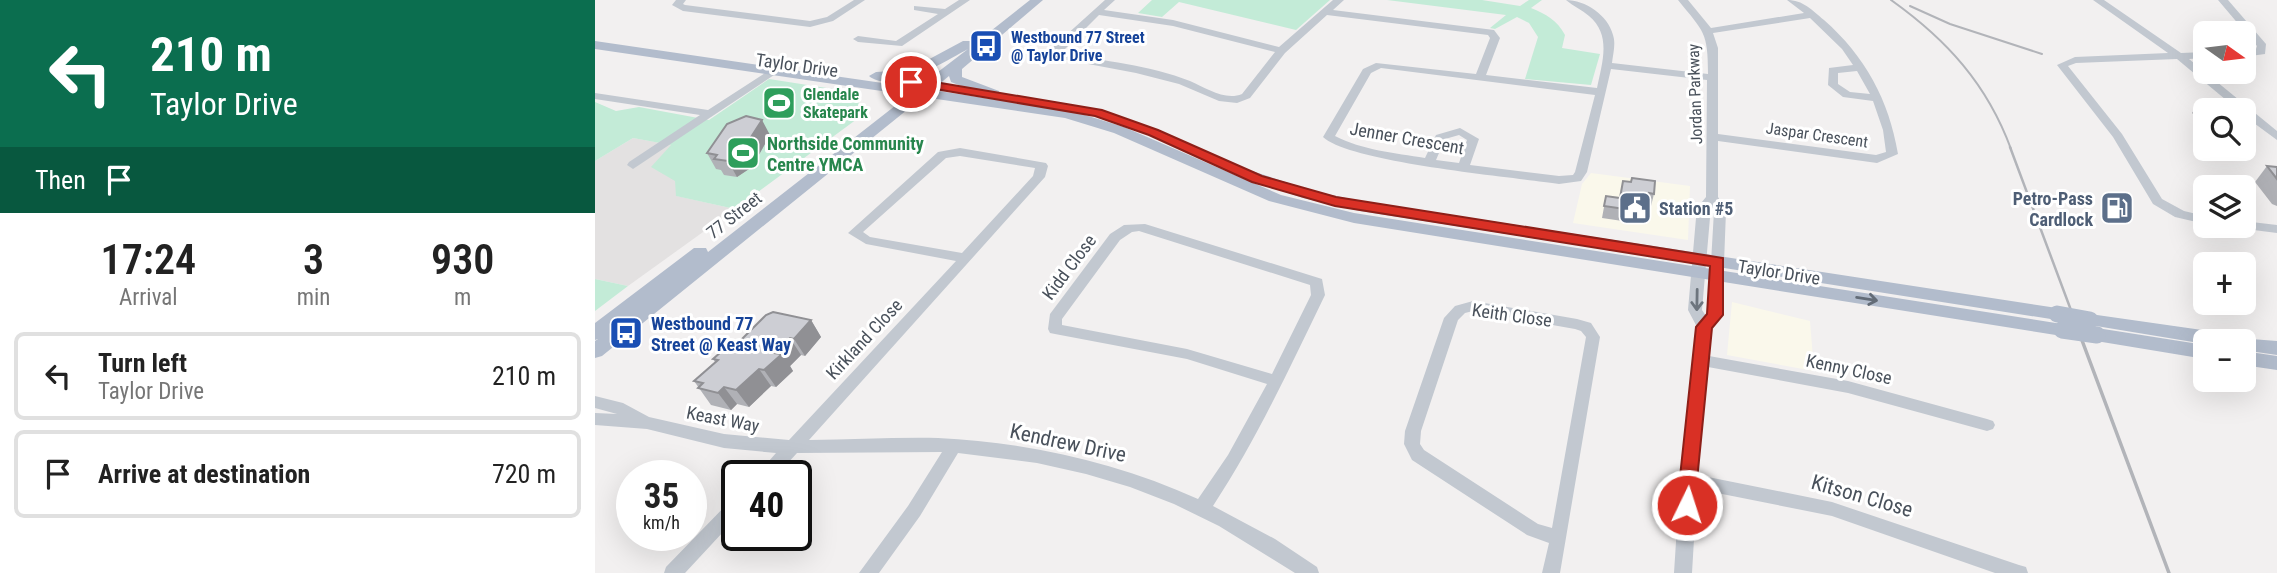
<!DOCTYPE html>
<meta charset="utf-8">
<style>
body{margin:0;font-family:"Roboto Condensed",sans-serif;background:#f2f2f2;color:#222;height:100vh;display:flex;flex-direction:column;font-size:26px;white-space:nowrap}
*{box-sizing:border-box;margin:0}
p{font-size:23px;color:#767676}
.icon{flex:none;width:38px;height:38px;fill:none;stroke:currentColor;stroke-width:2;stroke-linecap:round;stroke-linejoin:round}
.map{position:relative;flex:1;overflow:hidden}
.sheet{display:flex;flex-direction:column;background:#fff;width:595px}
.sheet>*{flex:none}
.guide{background:#0b6e4f;color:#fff;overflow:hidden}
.needle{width:46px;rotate:104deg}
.tools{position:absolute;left:1598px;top:21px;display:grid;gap:14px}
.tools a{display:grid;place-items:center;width:63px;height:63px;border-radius:10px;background:#fff;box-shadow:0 7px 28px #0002;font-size:35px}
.speed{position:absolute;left:21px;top:460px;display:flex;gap:14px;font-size:35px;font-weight:700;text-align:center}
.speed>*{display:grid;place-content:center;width:91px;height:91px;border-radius:50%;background:#fff;box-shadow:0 7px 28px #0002;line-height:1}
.speed small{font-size:18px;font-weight:400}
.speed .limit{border:4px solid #111;border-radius:10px;background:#fff;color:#111}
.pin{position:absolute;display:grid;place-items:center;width:60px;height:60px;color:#fff;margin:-30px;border:4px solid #fff;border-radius:50%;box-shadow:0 2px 7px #0007}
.me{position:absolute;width:77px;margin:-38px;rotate:4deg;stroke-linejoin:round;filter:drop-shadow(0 0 5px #0008)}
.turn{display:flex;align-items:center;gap:24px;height:147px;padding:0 35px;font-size:32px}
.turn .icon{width:91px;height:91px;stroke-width:2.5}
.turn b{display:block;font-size:49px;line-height:60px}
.then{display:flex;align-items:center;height:66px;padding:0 35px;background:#0003;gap:14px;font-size:26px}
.eta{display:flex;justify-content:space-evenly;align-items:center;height:119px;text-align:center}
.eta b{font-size:42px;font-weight:600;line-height:49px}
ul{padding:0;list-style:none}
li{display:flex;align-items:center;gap:21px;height:88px;margin:0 14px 10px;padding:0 21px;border:4px solid #e0e0e0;border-radius:10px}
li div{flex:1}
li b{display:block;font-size:26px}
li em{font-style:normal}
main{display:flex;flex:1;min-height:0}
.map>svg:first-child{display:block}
.commercial{fill:#faf8eb}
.education{fill:#e3e1e1}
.green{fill:#c3ebd7}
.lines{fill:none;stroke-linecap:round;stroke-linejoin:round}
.minor{fill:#c2c8d0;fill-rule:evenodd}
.major{fill:#b2bccc;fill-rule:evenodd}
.rail-far2{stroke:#b2b4b9;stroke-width:2}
.rail-far1{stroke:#b2b4b9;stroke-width:2.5}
.rail{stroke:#b2b4b9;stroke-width:3.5}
.major-bridge{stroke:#b2bccc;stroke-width:17}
.wall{fill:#b0b1b6}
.shaded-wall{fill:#909094}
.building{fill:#cdced4;stroke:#909094;stroke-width:2}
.oneway{stroke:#636c77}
.oneway2{stroke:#6d757e}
.route{fill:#d93025;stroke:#8d1f18;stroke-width:2}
.labels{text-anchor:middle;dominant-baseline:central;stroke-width:6;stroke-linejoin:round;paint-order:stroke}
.far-transit-label{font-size:16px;font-weight:bold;fill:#164399;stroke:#fff;text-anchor:start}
.far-leisure-label{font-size:16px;font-weight:bold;fill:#27864d;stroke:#fff;text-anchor:start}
.far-street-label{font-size:16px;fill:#49515b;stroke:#fff}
.street-label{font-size:18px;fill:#49515b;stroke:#fff}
.leisure-label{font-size:18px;font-weight:bold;fill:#27864d;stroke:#fff;text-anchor:start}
.service-label{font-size:18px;font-weight:bold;fill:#4e5e75;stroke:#fff;text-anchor:end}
.transit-label{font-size:18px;font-weight:bold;fill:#164399;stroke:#fff;text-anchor:start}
.near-street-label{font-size:21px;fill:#49515b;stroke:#fff}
</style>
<main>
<section class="sheet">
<div class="guide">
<div class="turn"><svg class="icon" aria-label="left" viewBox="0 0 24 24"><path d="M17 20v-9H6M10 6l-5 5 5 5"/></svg><div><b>210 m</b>Taylor Drive</div></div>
<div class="then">Then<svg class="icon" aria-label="arrive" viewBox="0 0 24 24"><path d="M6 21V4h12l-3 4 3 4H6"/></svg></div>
</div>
<div class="eta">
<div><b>17:24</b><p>Arrival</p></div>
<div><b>3</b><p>min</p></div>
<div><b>930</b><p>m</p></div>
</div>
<ul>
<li><svg class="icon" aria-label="left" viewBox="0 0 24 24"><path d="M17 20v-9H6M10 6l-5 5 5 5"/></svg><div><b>Turn left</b><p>Taylor Drive</p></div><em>210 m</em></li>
<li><svg class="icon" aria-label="arrive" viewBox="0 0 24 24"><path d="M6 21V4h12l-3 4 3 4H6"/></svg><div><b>Arrive at destination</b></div><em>720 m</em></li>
</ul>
</section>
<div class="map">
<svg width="1682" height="573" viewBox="0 0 1682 573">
<rect width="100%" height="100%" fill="#f2f0f0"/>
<!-- commercial -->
<path class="commercial" d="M 996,173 L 1095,186 L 1093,240 L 978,223 L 987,184 Z
M 1137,302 L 1215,321 L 1219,371 L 1132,355 Z"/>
<!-- education -->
<path class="education" d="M 38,138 L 77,145 L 82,196 L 140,209 L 33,286 L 0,279 L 0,161 Z"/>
<!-- green -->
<path class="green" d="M 557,0 L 735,0 L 701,30 L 584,2 L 567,17 L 543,13 Z
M 792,0 L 887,0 L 925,6 L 934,0 L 947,0 L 936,8 C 951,14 962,20 970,35 L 967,48 L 1005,54 L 996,85 L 930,79 L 943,37 L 934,23 L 922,17 L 900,29 L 895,28 L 911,15 Z
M 174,79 L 251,91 L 264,100 L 262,119 L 140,209 L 81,196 L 80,181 L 56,167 L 76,145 L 38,138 L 0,161 L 0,102 L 21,111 L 44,107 L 114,120 Z
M 0,279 L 33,286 L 0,311 Z"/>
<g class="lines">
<!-- minor -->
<path class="minor" d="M 81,0 L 91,0 L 88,4 L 90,5 L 215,21 L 232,17 L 259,0 L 270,0 L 238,21 L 215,27 L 88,11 L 77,5 Z
M 364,0 L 375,0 L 307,46 L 263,42 L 258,39 L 263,36 L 301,41 L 343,14 L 319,10 L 319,6 L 350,9 Z
M 510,0 L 520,0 L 509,10 L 578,20 L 684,47 L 738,0 L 749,0 L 738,10 L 899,30 L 905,38 L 891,75 L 1002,88 C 1007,63 1017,35 994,16 C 987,10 978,6 971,0 C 990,0 1013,15 1018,35 C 1021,44 1018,54 1017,63 L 1113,74 C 1113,32 1109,32 1083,0 L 1093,0 L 1116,28 L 1209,13 L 1192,0 C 1208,0 1217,10 1229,20 C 1270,56 1294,100 1303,154 L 1282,163 L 1123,141 L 1123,197 L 1131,211 L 1127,315 L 1116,328 L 1114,356 L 1253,381 L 1392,419 L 1398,421 L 1400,425 L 1398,429 L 1392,431 L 1253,393 L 1113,367 L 1103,475 L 1237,502 L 1424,565 L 1431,567 L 1433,573 L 1400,573 L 1237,516 L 1102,489 L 1097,573 L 1079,573 L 1085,480 L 1102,327 L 1093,310 L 1101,218 L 1102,208 L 1111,197 L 1112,80 L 1016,69 L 992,172 L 986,181 L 964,184 C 919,177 756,163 728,137 L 768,69 L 781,63 L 881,74 L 895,38 L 893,35 L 732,15 L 690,53 L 655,98 L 642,103 L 624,101 L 584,84 L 541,73 L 456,57 L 455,55 L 459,46 ZM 504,15 L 578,26 L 680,52 L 647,94 C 630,101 611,88 595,81 C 555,65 508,61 466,53 ZM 1215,18 L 1247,49 L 1258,65 L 1234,68 L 1233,85 L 1248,97 L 1278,101 L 1288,130 L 1291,152 L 1281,155 L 1123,134 L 1123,48 L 1118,33 ZM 786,68 L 1000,95 L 980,172 L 978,175 L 964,176 L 875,165 L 884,139 L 865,128 L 841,135 L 830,158 C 800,153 767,150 740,136 L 776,73 ZM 1262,71 L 1275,94 L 1255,92 L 1243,84 L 1243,73 ZM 864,135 L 872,140 L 864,163 L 841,160 L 850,139 ZM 1116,206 L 1119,211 L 1113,314 L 1111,316 L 1107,310 Z
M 1498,0 L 1509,0 L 1586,53 L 1610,52 L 1610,58 L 1594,59 L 1682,131 L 1682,140 L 1648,115 L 1648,110 L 1643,110 L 1582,59 L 1481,63 L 1473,66 L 1527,134 L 1567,199 L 1589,211 L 1610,216 L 1610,224 L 1580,217 L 1558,204 L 1518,137 L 1462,65 L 1480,57 L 1573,53 Z
M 1623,0 L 1633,0 L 1671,44 L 1670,54 L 1648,57 L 1648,51 L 1661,49 L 1662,46 Z
M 178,68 L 183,71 L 182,73 L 38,169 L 32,165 L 34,162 L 105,115 L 0,99 L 0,93 L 113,110 Z
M 365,148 L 451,163 L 453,166 L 450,177 L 214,440 C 257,440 300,437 343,438 C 432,442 522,462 603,499 L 633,455 L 672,384 L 592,359 L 460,334 L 455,333 L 453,329 L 455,314 L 515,234 L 529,225 L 550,224 L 727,279 L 730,295 C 695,367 662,439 618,506 L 680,539 L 722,567 L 724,573 L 700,573 L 624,526 L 579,504 L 535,487 L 491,474 L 442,463 L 363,453 L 325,516 L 284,573 L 264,573 L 313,506 L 347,452 L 202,453 L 181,476 L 161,476 L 181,453 L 129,448 L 52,429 L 0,425 L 0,413 L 22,414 L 0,408 L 0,396 L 28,403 L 54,417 L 129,434 L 194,440 L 361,261 L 271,244 L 253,233 L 343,152 ZM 365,156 L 440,168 L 438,176 L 367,253 L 275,237 L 268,232 L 351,158 ZM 544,231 L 715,285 L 716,295 L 677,374 L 592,349 L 467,325 L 467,319 L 525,240 L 537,232 Z
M 1648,221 L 1682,225 L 1682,233 L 1643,228 L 1642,226 L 1648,226 Z
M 878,301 L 982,319 L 996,323 L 1005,337 L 965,573 L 947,573 L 954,543 L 932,535 L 817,460 L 809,444 L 810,431 L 849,318 L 860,306 ZM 878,311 L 980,329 L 986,331 L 991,337 L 957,528 L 943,524 L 829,450 L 825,444 L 826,431 L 863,320 L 870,313 Z
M 142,498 L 142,517 L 90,573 L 69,573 L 71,567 L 136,500 Z"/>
<!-- major -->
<path class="major" d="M 435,0 L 448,0 L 367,69 L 367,77 L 404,91 L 404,97 L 394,97 L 356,82 L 354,76 L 337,90 L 477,111 L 529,127 L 686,195 L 759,213 L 1467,324 L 1474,325 L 1476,330 L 1474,335 L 1467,336 L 759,223 L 674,201 L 519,133 L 470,118 L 328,97 L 7,356 L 0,358 L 0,341 L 3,339 L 0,340 L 0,323 L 99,248 L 111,248 L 113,252 L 314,95 L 0,49 L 0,41 L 322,88 L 373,49 C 351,61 297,95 274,76 L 281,72 L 314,70 L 368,41 L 376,41 L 378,45 Z
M 657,171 L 718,191 L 765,201 L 1462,308 L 1471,314 L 1462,320 L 765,211 L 708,198 L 652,179 L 649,176 Z
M 1495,314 L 1635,334 L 1643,338 L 1682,341 L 1682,355 L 1648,350 L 1648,341 L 1610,341 L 1610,344 L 1489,324 L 1486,320 L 1489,316 Z
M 1502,328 L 1610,345 L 1610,359 L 1495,340 L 1493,335 L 1495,330 Z
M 1648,351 L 1682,356 L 1682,370 L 1648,365 Z"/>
<!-- rail-far2 -->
<path class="rail-far2" d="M 1296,0 C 1352,40 1392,84 1416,149
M 1315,6 L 1355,24 L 1447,54"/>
<!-- rail-far1 -->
<path class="rail-far1" d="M 1415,147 L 1486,337"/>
<!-- rail -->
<path class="rail" d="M 1485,335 L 1574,573"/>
<!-- major-bridge -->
<path class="major-bridge" d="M 1462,314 L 1495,320
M 1467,330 L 1502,335"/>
</g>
<!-- wall -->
<path class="wall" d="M 1604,102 L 1640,110 L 1610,110 L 1610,126 L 1597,113 Z
M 1648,118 L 1654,123 L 1648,131 Z
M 175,135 L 157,167 L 142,177 L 129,175 L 126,170 L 121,169 L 112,153 Z
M 1672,166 L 1682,167 L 1682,206 L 1677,204 L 1660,182 Z
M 1028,181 L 1059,194 L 1056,206 L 1052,205 L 1048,224 L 1007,218 L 1011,196 L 1025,198 Z
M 216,320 L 226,337 L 210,356 L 206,355 L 195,366 L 198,371 L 181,387 L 176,386 L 154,407 L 142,404 L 136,410 L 116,405 L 99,381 L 120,362 L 118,359 L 141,345 Z"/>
<!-- shaded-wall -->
<path class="shaded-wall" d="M 167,120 L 175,135 L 157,167 L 142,177 L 133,161 Z
M 216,320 L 226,337 L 210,356 L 199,339 Z
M 195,338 L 206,355 L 195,366 L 198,371 L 181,387 L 169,370 L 179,353 Z
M 164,369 L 176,386 L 154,407 L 141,390 Z
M 129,387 L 142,404 L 136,410 L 123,393 Z"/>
<!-- building -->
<path class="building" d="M 1604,102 L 1631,103 L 1640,110 L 1613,110 Z
M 151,116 L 167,120 L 147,151 L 133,161 L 119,159 L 122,155 L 112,153 L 132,124 Z
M 1672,166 L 1682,167 L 1682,179 Z
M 1037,178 L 1060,181 L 1059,194 L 1054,193 L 1050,212 L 1009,206 L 1011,196 L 1025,198 L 1028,181 L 1036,182 Z
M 178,312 L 216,320 L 199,339 L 195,338 L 179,353 L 187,354 L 169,370 L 164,369 L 141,390 L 129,387 L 123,393 L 103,388 L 108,383 L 99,381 L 123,360 L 118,359 L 135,344 L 141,345 L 171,315 Z"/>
<!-- one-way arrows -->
<defs><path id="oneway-shaft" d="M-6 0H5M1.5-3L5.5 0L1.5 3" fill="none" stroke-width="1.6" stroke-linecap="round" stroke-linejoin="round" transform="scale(1.75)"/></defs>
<use class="oneway" href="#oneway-shaft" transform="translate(1272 299) rotate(9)"/>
<use class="oneway2" href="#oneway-shaft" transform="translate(1102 300) rotate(91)"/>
<!-- route -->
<path class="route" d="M 316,78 L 507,110 L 563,130 L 667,176 L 741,197 L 1128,258 L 1128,315 L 1117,328 L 1099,511 L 1092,513 L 1085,511 L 1082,505 L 1101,327 L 1112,314 L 1115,266 L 740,206 L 657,182 L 554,135 L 500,116 L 311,84 L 310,82 Z"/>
<!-- icons -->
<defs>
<symbol id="bus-square" viewBox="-11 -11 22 22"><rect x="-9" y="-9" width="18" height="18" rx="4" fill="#1a4fb4" stroke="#fff"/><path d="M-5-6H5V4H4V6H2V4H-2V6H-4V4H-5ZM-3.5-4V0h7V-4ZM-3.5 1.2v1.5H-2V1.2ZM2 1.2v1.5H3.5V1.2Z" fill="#fff"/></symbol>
<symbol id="stadium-square" viewBox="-11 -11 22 22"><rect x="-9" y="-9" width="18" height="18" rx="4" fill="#2e9e5b" stroke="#fff"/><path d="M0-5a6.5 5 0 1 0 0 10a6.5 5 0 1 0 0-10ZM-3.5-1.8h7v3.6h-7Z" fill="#fff"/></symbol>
<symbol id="civic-square" viewBox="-11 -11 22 22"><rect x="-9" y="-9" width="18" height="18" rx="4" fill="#5c6f8a" stroke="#fff"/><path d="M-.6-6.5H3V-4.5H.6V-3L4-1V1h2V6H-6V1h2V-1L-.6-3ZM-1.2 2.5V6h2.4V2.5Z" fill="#fff"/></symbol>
<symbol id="fuel-square" viewBox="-11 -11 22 22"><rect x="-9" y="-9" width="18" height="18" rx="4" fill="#5c6f8a" stroke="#fff"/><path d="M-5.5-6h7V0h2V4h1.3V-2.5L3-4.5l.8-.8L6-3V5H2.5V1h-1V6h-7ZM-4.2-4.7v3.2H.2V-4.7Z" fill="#fff"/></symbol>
</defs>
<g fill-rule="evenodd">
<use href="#bus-square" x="372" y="27" width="38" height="38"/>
<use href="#stadium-square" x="165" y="84" width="38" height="38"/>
<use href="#stadium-square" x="129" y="134" width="38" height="38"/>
<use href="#civic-square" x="1021" y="189" width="38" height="38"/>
<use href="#fuel-square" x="1503" y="189" width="38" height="38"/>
<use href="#bus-square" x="12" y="314" width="38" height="38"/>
</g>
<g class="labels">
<!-- far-transit labels -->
<g class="far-transit-label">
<text x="416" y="37">Westbound 77 Street<tspan x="416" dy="18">@ Taylor Drive</tspan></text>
</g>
<!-- far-leisure labels -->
<g class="far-leisure-label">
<text x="208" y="94">Glendale<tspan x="208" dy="18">Skatepark</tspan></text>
</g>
<!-- far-street labels -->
<g class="far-street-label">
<text transform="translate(1100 94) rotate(-92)">Jordan Parkway</text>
<text transform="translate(1222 135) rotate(8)">Jaspar Crescent</text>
</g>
<!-- street labels -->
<g class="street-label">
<text transform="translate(202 65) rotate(8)">Taylor Drive</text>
<text transform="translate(812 138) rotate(10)">Jenner Crescent</text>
<text transform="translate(139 215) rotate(-38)">77 Street</text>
<text transform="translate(474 267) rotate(-53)">Kidd Close</text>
<text transform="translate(1184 272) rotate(9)">Taylor Drive</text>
<text transform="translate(917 315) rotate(8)">Keith Close</text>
<text transform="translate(269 339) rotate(-47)">Kirkland Close</text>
<text transform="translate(1254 369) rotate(12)">Kenny Close</text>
<text transform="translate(128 419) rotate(11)">Keast Way</text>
</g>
<!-- leisure labels -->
<g class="leisure-label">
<text x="172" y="143">Northside Community<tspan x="172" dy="21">Centre YMCA</tspan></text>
</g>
<!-- service labels -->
<g class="service-label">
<text x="1498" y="198">Petro-Pass<tspan x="1498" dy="21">Cardlock</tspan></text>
<text x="1064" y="208" text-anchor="start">Station #5</text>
</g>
<!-- transit labels -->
<g class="transit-label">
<text x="56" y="323">Westbound 77<tspan x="56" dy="21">Street @ Keast Way</tspan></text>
</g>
<!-- near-street labels -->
<g class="near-street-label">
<text transform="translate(473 443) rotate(12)">Kendrew Drive</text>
<text transform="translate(1267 496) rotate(16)">Kitson Close</text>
</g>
</g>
</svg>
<div class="tools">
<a><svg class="needle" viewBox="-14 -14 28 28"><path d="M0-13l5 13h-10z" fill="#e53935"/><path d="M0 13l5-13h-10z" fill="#767676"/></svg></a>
<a><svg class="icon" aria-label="search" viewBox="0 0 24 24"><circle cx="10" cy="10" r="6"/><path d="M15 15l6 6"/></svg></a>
<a><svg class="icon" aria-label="layers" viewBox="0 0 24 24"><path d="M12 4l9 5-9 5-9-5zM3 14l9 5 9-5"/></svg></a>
<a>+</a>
<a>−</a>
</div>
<div class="speed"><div>35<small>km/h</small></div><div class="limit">40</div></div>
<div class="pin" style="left:316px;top:82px;background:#d93025"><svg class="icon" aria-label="arrive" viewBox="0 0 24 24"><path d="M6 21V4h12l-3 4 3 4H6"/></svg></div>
<svg class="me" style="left:1092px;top:505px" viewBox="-20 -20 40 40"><circle r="17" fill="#d93025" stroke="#fff" stroke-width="3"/><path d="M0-11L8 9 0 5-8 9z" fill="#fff"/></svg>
</div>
</main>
